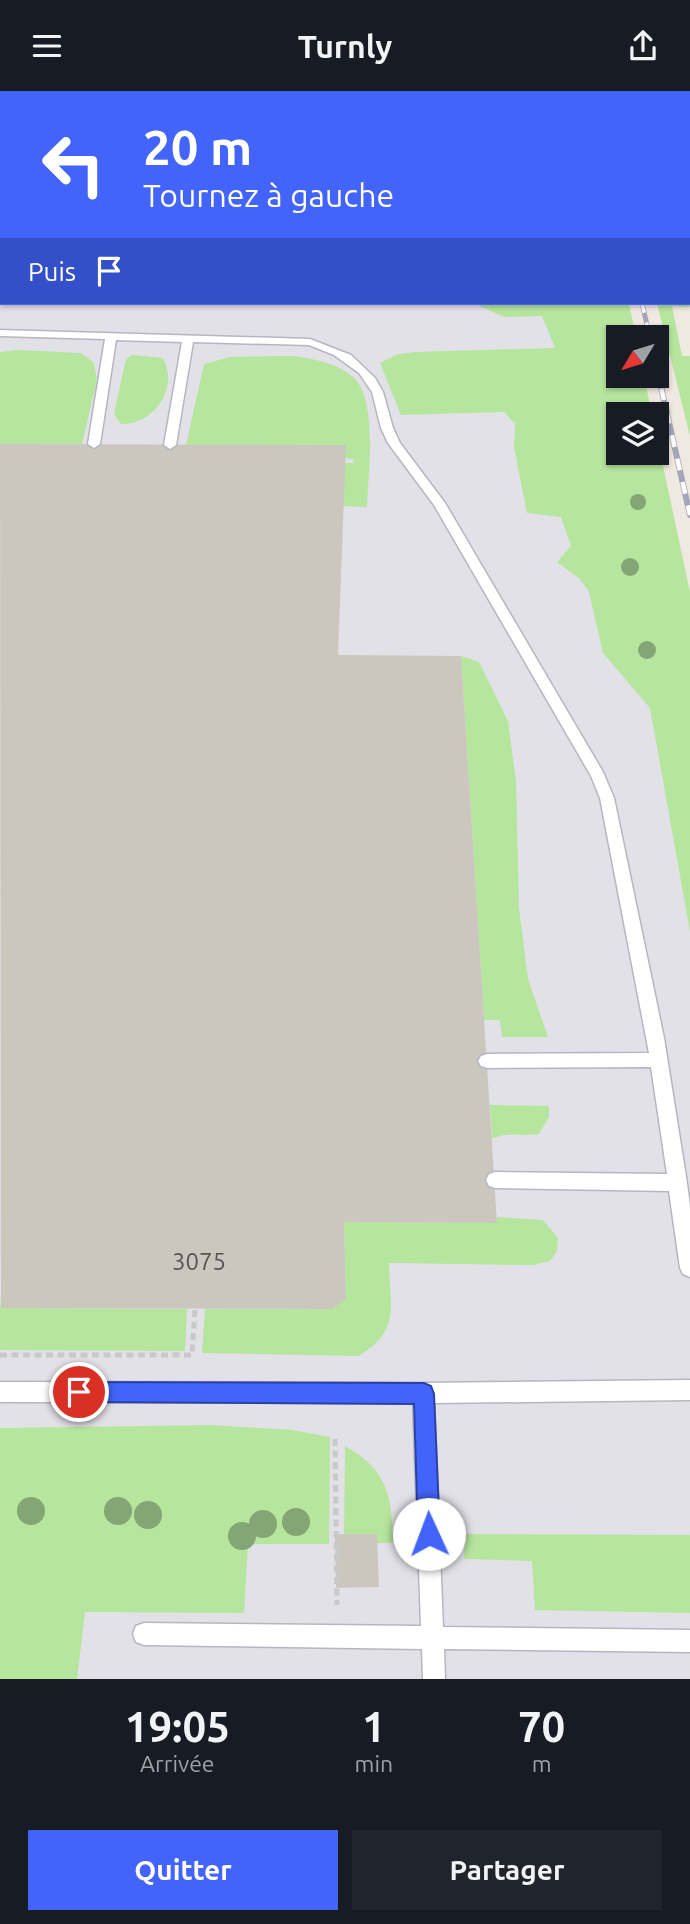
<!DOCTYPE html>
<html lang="fr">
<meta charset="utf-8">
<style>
body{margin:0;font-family:Ubuntu,sans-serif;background:#20242c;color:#f1f3f6;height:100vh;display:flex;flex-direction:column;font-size:26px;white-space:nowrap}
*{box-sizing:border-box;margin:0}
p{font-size:23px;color:#9ea1a6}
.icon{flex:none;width:38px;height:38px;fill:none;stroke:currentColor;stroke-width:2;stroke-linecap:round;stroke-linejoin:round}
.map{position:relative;height:1588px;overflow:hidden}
.panel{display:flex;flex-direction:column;background:#171b24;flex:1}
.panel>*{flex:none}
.top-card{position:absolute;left:0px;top:0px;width:691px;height:214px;box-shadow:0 2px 5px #0004;background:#4264fb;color:#fff;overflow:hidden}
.needle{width:46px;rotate:232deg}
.buttons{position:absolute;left:606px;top:234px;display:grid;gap:14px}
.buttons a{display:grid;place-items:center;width:63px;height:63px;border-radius:0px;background:#171b24;box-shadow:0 2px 5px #0004;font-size:35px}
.pin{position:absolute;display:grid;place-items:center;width:60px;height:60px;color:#fff;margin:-30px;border:4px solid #fff;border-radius:50%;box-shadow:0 2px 7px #0007}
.me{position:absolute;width:77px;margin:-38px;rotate:358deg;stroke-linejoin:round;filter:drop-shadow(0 0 5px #0008)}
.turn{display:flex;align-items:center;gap:24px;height:147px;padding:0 28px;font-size:32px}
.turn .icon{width:91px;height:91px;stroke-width:2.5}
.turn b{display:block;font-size:49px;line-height:60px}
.then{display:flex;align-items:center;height:66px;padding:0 28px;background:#0003;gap:14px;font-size:26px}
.eta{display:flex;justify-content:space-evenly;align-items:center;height:119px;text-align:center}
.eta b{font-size:42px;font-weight:700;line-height:49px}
.action{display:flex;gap:14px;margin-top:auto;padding:14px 28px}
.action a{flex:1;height:80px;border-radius:0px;background:#4264fb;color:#fff;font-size:28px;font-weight:700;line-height:80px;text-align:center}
.action a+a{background:#20242c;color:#f1f3f6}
header{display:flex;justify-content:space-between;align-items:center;height:91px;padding:0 28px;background:#171b24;font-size:32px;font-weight:700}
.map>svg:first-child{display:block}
.industrial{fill:#e3e1e8}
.green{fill:#b6e59e}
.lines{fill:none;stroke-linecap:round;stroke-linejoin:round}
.stream{fill:#75cff0;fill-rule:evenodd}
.building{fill:#cbc7bf}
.lane-casing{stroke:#b4b7c1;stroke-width:3}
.path{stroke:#c9c9c9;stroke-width:5;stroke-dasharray:7 4.5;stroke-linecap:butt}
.lane{fill:#fff;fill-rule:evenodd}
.rail-far1-casing{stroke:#a3a6b8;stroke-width:5}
.rail-casing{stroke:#a3a6b8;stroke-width:6}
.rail-far1{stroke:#fff;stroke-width:3.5;stroke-dasharray:10;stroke-linecap:butt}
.rail{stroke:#fff;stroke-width:4.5;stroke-dasharray:12;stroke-linecap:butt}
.tree{fill:#84a574}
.route{fill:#4264fb;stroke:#2b41a3;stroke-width:2}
.labels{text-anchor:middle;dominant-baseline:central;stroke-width:6;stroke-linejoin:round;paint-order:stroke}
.near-number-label{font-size:24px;fill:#555452}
</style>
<header><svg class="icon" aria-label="menu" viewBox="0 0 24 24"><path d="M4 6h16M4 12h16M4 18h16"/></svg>Turnly<svg class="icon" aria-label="share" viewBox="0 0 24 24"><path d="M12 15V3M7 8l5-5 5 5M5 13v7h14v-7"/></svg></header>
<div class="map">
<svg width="690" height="1588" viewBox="0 0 690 1588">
<rect width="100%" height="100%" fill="#efe9e1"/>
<!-- industrial -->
<path class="industrial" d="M 0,0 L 565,0 L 565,2 L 2,2 L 2,29 Z
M 0,189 L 2,212 L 578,212 L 690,841 L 690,1588 L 0,1588 Z"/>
<!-- green -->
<path class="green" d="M 603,0 L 690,0 L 690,216 L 672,215 L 682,265 L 690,265 L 690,345 L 657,212 L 690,212 L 690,2 Z
M 479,212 L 629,212 L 636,247 L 618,247 L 618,285 L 644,285 L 652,324 L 618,324 L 618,362 L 656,362 L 656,342 L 690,501 L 690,841 L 650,617 L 603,562 L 589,501 L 580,488 L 557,471 L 571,455 L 561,426 L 527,422 L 514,356 L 515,333 L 504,321 L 401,324 L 380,272 L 398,263 L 415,261 L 555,257 L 542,225 L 504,226 L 480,215 Z
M 20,259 L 81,262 L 94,272 L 97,289 L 82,353 L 0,353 L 0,261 Z
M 132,264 L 163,267 C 179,296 155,334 121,333 L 114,323 L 126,268 Z
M 293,265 C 314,268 338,272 354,287 C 378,310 368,384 367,416 L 343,415 L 345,372 L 353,372 L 354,368 L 186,354 L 204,273 L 230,266 Z
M 461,565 L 479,571 L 508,630 L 516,690 L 519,817 L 528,888 L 548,946 L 502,946 L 500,929 L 484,929 Z
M 490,1014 L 549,1015 L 549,1026 L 539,1043 C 523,1046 506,1040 492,1048 Z
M 497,1126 L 543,1129 L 558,1147 L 557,1160 L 550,1170 L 533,1174 L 389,1172 C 390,1216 401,1239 359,1265 L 202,1262 L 205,1218 L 332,1218 L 346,1207 L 344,1131 L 497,1132 Z
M 0,1208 L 1,1217 L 187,1218 L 185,1260 L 0,1259 Z
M 212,1334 L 292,1339 L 330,1346 L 329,1453 L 248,1453 L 244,1522 L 85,1521 L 77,1588 L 0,1588 L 0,1337 Z
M 345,1355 C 388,1379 392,1405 393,1452 L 377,1452 L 376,1443 L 344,1443 Z
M 465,1443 L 690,1444 L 690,1522 L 535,1519 L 532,1470 L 464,1468 Z"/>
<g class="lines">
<!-- stream -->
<path class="stream" d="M 657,0 L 663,0 L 664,2 L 658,2 Z"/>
</g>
<!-- building -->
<path class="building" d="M 0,353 L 346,354 L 338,564 L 461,565 L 497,1132 L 344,1131 L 346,1207 L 333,1218 L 1,1217 Z
M 335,1443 L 377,1443 L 379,1496 L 336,1497 Z"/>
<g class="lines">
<defs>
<path id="lane" d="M 278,0 L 286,0 L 287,2 L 278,2 Z
M 389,0 L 401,0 L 402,2 L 390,2 Z
M 431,0 L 452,0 L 430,2 Z
M 0,239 L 310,248 L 351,264 L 375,287 L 383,301 L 393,337 L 400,352 L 445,412 L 603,681 L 614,707 L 664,947 L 687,1092 L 690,1116 L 690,1186 L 683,1183 L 680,1177 L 669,1100 L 495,1097 L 489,1095 L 486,1089 L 489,1083 L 495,1081 L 667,1083 L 651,976 L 487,977 L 481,975 L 478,970 L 481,965 L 487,963 L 649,962 L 600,707 L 591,685 L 434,414 L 388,352 L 381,337 L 372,301 L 359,282 L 334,264 L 309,254 L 193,251 L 176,354 L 170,358 L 164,354 L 182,251 L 116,249 L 100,353 L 94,357 L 88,353 L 105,248 L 0,245 Z
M 690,1289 L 690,1309 L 434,1312 L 443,1536 L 690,1539 L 690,1561 L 444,1558 L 445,1588 L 423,1588 L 422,1558 L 144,1554 L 136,1551 L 133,1543 L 136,1535 L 144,1532 L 421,1535 L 413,1312 L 0,1311 L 0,1291 L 423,1292 Z"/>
</defs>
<!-- lane casing -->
<use href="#lane" class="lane-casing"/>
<!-- path -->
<path class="path" d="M 0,1264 L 192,1264 L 195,1218
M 335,1348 L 337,1514"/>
<!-- lane -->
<use href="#lane" class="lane"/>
<defs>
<path id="rail-far1" d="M 642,212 L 650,247"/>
<path id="rail" d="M 656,274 L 690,424"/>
</defs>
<!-- rail-far1 casing -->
<use href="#rail-far1" class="rail-far1-casing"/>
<!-- rail casing -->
<use href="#rail" class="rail-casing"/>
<!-- rail-far1 -->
<use href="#rail-far1" class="rail-far1"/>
<!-- rail -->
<use href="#rail" class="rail"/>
</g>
<!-- trees -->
<g class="tree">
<circle cx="638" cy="411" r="8"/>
<circle cx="630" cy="476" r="9"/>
<circle cx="647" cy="559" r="9"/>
<circle cx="31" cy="1420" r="14"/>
<circle cx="118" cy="1420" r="14"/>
<circle cx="148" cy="1424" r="14"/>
<circle cx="296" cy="1431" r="14"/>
<circle cx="263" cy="1433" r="14"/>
<circle cx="242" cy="1445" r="14"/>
</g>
<!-- route -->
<path class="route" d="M 79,1291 L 424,1292 L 431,1295 L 434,1303 L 440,1443 L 437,1451 L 429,1454 L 421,1451 L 418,1443 L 414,1313 L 79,1311 L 72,1308 L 69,1301 L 72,1294 Z"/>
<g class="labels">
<!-- near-number labels -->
<g class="near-number-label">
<text x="199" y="1170">3075</text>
</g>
</g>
</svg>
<div class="buttons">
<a><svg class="needle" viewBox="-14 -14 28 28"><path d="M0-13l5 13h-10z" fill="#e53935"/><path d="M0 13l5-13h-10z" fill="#9ea1a6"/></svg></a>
<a><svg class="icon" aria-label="layers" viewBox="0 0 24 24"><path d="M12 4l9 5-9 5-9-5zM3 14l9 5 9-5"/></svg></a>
</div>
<div class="pin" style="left:79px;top:1301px;background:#d93025"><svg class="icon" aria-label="arrive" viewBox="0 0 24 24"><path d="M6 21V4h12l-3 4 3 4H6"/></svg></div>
<svg class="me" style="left:429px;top:1443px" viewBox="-20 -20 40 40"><circle r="19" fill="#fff"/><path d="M0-13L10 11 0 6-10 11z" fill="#4264fb"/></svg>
<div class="top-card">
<div class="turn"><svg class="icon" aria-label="left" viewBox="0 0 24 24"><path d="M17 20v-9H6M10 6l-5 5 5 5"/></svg><div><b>20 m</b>Tournez à gauche</div></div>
<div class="then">Puis<svg class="icon" aria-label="arrive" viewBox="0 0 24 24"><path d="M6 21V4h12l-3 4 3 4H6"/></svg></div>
</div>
</div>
<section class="panel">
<div class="eta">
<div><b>19:05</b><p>Arrivée</p></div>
<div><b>1</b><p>min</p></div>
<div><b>70</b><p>m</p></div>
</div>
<div class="action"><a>Quitter</a><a>Partager</a></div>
</section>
